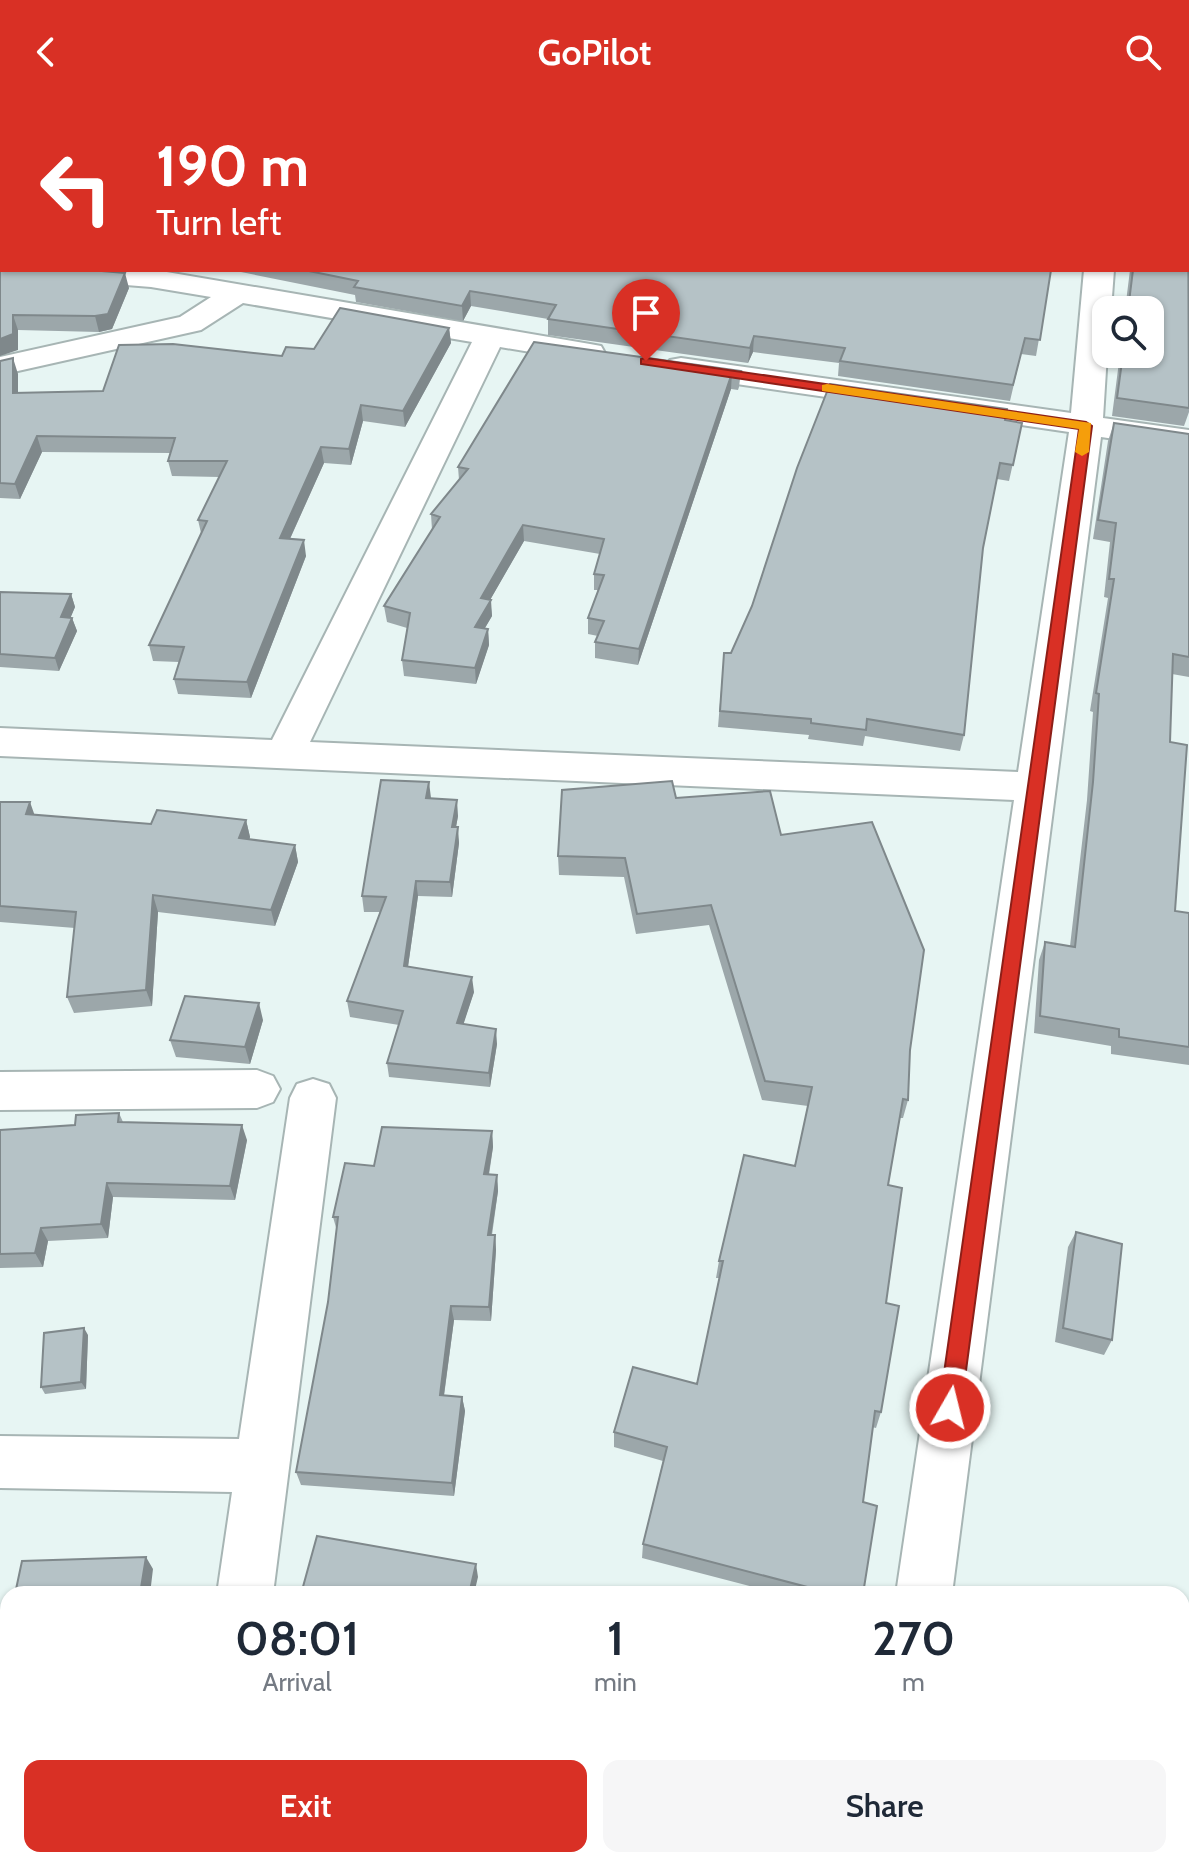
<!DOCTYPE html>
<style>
body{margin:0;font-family:Cabin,sans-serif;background:#f6f6f7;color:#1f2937;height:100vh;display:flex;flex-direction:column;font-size:30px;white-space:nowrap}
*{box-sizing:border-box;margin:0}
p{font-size:26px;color:#747a83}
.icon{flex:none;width:44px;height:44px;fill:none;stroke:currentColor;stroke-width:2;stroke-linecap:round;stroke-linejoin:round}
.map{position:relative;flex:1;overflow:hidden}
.details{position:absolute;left:0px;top:1482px;width:1190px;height:282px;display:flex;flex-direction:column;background:#fff;border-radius:24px 24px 0 0;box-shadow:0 2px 6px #0004}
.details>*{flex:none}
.banner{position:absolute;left:0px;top:0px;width:1190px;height:168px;box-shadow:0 2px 6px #0004;background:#d93025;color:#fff;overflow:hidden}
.controls{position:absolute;left:1092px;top:192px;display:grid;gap:16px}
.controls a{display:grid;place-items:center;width:72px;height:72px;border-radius:16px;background:#fff;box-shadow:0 2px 6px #0004;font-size:40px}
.pin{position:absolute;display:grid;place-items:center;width:68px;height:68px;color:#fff;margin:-82px -34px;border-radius:50% 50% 50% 0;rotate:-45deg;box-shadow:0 0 8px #0007}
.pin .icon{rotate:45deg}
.me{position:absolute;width:88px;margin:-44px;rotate:8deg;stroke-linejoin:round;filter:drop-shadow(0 0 6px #0008)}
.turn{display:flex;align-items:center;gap:28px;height:168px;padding:0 24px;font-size:36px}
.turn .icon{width:104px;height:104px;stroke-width:2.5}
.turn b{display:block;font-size:56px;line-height:68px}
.eta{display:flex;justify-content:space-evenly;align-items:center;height:136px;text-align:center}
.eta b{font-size:48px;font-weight:600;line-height:56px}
.cta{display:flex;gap:16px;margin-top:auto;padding:16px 24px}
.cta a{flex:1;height:92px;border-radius:16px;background:#d93025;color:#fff;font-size:32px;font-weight:600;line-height:92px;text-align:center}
.cta a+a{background:#f6f6f7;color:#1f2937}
header{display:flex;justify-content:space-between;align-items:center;height:104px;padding:0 24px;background:#d93025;color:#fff;font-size:36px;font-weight:600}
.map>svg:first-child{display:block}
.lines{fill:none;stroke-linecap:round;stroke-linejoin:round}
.minor-casing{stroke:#a7b5b4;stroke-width:4}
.minor{fill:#fff;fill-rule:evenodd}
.wall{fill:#9ca7aa}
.shaded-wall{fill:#7f888b}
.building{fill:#b5c2c6;stroke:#7f888b;stroke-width:2}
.route{fill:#d93025;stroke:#8d1f18;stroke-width:2}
.slow{fill:#f59e0b}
</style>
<header><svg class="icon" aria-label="back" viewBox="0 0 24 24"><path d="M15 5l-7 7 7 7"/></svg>GoPilot<svg class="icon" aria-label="search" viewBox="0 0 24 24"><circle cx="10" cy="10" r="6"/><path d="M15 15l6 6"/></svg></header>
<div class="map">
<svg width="1189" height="1763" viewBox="0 0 1189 1763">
<rect width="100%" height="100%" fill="#e7f5f3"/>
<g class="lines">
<defs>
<path id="minor" d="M 36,166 L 155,166 L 590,240 L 601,242 L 605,249 L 601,256 L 590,258 L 500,243 L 310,638 L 1018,668 L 1069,328 L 681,272 L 670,270 L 665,263 L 670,256 L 681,254 L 1071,309 L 1084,166 L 1114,166 L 1111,206 L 1106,206 L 1107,250 L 1103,314 L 1189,326 L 1189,346 L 1101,333 L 952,1490 L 896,1490 L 1014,696 L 0,652 L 0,624 L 272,636 L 472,238 L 243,199 L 201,226 L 0,271 L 0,253 L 180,213 L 211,193 L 151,183 L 51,175 L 41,172 Z
M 257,966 L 273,972 L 280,985 L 273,998 L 257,1004 L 0,1006 L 0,968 Z
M 313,975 L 329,980 L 336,994 L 273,1490 L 217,1490 L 232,1388 L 0,1384 L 0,1332 L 239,1335 L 290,994 L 297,980 Z
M 174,1756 L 236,1756 L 235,1763 L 173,1763 Z
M 856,1756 L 918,1756 L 917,1763 L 855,1763 Z"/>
</defs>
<!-- minor casing -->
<use href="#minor" class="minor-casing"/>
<!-- minor -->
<use href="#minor" class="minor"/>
</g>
<!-- wall -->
<path class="wall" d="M 1189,92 L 1189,308 L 1184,322 L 1112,312 L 1120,250 L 1150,250 L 1150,206 L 1125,206 L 1130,166 L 1188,166 Z
M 0,157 L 129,184 L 112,225 L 99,228 L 18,226 L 18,246 Z
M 231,166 L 1051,166 L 1036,252 L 1021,250 L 1010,297 L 838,272 L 839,259 L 753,248 L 748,259 L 548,231 L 548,215 L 471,202 L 463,217 L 356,198 L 355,191 Z
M 449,224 L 451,239 L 405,323 L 363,317 L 351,361 L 324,359 L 290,435 L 306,452 L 251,594 L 178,590 L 174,575 L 179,558 L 153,557 L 149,541 L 201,429 L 198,416 L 219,373 L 172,372 L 168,357 L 170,349 L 42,348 L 20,395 L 0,394 L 0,257 L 18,270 L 18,289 L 103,287 L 314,245 Z
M 741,267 L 739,283 L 738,286 L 731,285 L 638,561 L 595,554 L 595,538 L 598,532 L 588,530 L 588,514 L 598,486 L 594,486 L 594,470 L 600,450 L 524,437 L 490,496 L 492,512 L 485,524 L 488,525 L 489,541 L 476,580 L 404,572 L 402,556 L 407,524 L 387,518 L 384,502 L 432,426 L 431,410 L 459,376 L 458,363 Z
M 1005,316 L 1022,319 L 1009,377 L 997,375 L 983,444 L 964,631 L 960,647 L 865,632 L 863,642 L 808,635 L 809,631 L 718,623 L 724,549 L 731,549 Z
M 1114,319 L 1189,341 L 1189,573 L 1172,570 L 1170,638 L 1175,807 L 1189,809 L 1189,961 L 1111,950 L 1111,942 L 1034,929 L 1039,856 L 1045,838 L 1070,842 L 1087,696 L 1093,608 L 1090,607 L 1108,494 L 1104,493 L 1110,438 L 1093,435 L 1108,337 Z
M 0,488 L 71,490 L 75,503 L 70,514 L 72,514 L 77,527 L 59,567 L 0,563 Z
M 431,694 L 458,712 L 456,723 L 459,739 L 452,793 L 418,792 L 408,862 L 474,888 L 463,920 L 497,940 L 490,983 L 389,973 L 387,959 L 399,921 L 350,913 L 347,897 L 380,808 L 364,808 L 362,792 Z
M 676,694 L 781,731 L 910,946 L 908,996 L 903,1014 L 900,1014 L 888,1081 L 886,1199 L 881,1308 L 876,1324 L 872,1323 L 863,1398 L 863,1490 L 780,1490 L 642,1454 L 643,1440 L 663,1357 L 614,1343 L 614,1328 L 697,1280 L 719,1174 L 716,1174 L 719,1157 L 795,1062 L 808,1002 L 762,996 L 709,821 L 636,830 L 624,773 L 559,771 L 558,752 Z
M 0,698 L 34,711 L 151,720 L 246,716 L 250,733 L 249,736 L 295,741 L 298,758 L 275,822 L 158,808 L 152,902 L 74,909 L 67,893 L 75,824 L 0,818 Z
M 263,916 L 250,960 L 176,953 L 170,936 Z
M 119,1009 L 123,1018 L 247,1036 L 235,1096 L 113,1093 L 108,1134 L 48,1137 L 43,1163 L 0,1164 L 0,1026 L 75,1021 Z
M 492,1027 L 493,1043 L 489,1071 L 497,1071 L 498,1087 L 492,1131 L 495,1131 L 496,1146 L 491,1217 L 454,1216 L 444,1292 L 462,1293 L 465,1307 L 454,1392 L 301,1381 L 296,1368 L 328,1198 L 337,1127 L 333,1113 L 374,1062 Z
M 1076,1128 L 1112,1236 L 1104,1251 L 1055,1238 L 1068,1143 Z
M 88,1231 L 86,1285 L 45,1290 L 41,1283 Z
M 1182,1568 L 1189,1569 L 1189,1763 L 1126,1763 L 1095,1756 L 1182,1756 Z
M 8,1756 L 113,1756 L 36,1761 L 36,1763 L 0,1763 Z
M 978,1756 L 1094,1756 L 1093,1763 L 977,1763 Z"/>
<!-- shaded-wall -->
<path class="shaded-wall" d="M 125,169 L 129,184 L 112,225 L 99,228 L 95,212 Z
M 470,187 L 471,202 L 463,217 L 462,202 Z
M 13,211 L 18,226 L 18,246 L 0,252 L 0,235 Z
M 449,224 L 451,239 L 405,323 L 403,307 Z
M 754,232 L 753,248 L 748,259 L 750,244 Z
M 13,254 L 18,270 L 18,305 L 13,289 Z
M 732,269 L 731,285 L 638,561 L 639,545 Z
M 361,301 L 363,317 L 351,361 L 349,345 Z
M 37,332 L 42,348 L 20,395 L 15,380 Z
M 321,343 L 324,359 L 283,450 L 280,434 Z
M 523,421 L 524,437 L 482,510 L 481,494 Z
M 304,436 L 306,452 L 251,594 L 247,578 Z
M 71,490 L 75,503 L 65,527 L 61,513 Z
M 491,496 L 492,512 L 476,539 L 475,523 Z
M 72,514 L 77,527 L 59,567 L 55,554 Z
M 488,525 L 489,541 L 476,580 L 475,564 Z
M 429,678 L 431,694 L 426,694 Z
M 457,696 L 458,712 L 453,739 L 452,723 Z
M 30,698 L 36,715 L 26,710 Z
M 246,716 L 250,733 L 243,751 L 239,734 Z
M 458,723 L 459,739 L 452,793 L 450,778 Z
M 295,741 L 298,758 L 275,822 L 271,806 Z
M 416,777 L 418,792 L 406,877 L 404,862 Z
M 153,791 L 158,808 L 152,902 L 146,886 Z
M 472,873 L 474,888 L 459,934 L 457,919 Z
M 259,899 L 263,916 L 250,960 L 245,943 Z
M 496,925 L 497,940 L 490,983 L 489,969 Z
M 242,1021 L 247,1036 L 235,1096 L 230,1082 Z
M 492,1027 L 493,1043 L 486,1086 L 484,1070 Z
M 497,1071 L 498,1087 L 489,1146 L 488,1131 Z
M 107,1079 L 113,1093 L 108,1134 L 101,1120 Z
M 41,1124 L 48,1137 L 43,1163 L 35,1149 Z
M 495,1131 L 496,1146 L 491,1217 L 489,1203 Z
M 451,1202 L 454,1216 L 442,1305 L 440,1291 Z
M 84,1224 L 88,1231 L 86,1285 L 81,1278 Z
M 462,1293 L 465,1307 L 454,1392 L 452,1379 Z
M 146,1453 L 153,1465 L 150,1490 L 140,1490 Z
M 476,1460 L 478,1473 L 474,1490 L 469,1490 Z
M 25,1756 L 29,1756 L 36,1761 L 36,1763 L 24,1763 Z"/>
<!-- building -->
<path class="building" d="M 19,0 L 793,0 L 812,2 L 18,2 Z
M 2,33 L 2,148 L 0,147 L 0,37 Z
M 1188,92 L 1189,304 L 1117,294 L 1123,250 L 1150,250 L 1150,206 L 1128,206 L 1133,166 L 1188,166 Z
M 2,156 L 2,166 L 90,166 L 125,169 L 108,210 L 95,212 L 13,211 L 13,230 L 0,235 L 0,157 Z
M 304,166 L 1051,166 L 1040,236 L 1025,234 L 1013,281 L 840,257 L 845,244 L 754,232 L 750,244 L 548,215 L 556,201 L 470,187 L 462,202 L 354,183 L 358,177 Z
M 340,204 L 449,224 L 403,307 L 361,301 L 349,345 L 321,343 L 280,434 L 304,436 L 247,578 L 174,575 L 184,543 L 149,541 L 207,417 L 198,416 L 227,357 L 168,357 L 175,334 L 37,332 L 15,380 L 0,379 L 0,257 L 13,254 L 13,289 L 103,287 L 119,241 L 173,240 L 282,252 L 286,243 L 314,245 Z
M 534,238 L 741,267 L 739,271 L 732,269 L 639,545 L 595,538 L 604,517 L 588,514 L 604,471 L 594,470 L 604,435 L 523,421 L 481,494 L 491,496 L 475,523 L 488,525 L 475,564 L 402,556 L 410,509 L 384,502 L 440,413 L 431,410 L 468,365 L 458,363 Z
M 830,280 L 1007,305 L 1005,316 L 1022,319 L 1013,361 L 1000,359 L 983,444 L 964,631 L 867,615 L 866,626 L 811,619 L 811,615 L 720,607 L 724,549 L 731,549 L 752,502 L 797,364 Z
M 1114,319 L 1189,330 L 1189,553 L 1173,550 L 1170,638 L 1187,641 L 1175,807 L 1189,809 L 1189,943 L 1119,933 L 1119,925 L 1040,912 L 1045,838 L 1075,843 L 1093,678 L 1099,590 L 1096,589 L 1114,475 L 1109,475 L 1116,419 L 1098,416 Z
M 0,488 L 71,490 L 61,513 L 72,514 L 55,554 L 0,550 Z
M 381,676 L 429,678 L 426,694 L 457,696 L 452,723 L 458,723 L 450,778 L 416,777 L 404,862 L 472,873 L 457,919 L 496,925 L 489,969 L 387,959 L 403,907 L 347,897 L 386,793 L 362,792 Z
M 672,677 L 676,694 L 770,687 L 781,731 L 872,718 L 924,846 L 910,946 L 908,996 L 903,995 L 888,1081 L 902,1084 L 886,1199 L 899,1202 L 881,1308 L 875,1307 L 863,1398 L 877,1402 L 863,1490 L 834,1490 L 643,1440 L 667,1343 L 614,1328 L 633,1263 L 697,1280 L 723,1157 L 719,1157 L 744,1051 L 795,1062 L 812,983 L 765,977 L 711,801 L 637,810 L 625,754 L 558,752 L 562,686 Z
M 0,698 L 30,698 L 26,710 L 151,720 L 157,706 L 246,716 L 239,734 L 295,741 L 271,806 L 153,791 L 146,886 L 67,893 L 76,808 L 0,802 Z
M 185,892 L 259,899 L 245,943 L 170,936 Z
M 119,1009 L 118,1018 L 242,1021 L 230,1082 L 107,1079 L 101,1120 L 41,1124 L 35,1149 L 0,1150 L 0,1026 L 75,1021 L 76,1011 Z
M 382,1023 L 492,1027 L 484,1070 L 497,1071 L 488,1131 L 495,1131 L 489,1203 L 451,1202 L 440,1291 L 462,1293 L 452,1379 L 296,1368 L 328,1198 L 338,1113 L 333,1113 L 345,1059 L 374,1062 Z
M 1076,1128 L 1122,1140 L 1112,1236 L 1063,1224 Z
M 84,1224 L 81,1278 L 41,1283 L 44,1229 Z
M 317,1432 L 476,1460 L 469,1490 L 301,1490 Z
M 146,1453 L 140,1490 L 15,1490 L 22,1457 Z
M 8,1523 L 8,1756 L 25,1756 L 24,1763 L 0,1763 L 0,1560 Z
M 1182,1568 L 1189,1569 L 1189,1755 L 1182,1753 Z
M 272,1756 L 801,1756 L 801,1763 L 271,1763 Z
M 992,1756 L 1094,1756 L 1093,1763 L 992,1763 Z"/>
<!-- route -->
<path class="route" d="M 646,254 L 1086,318 L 1092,322 L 961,1304 L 957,1311 L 950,1314 L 942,1311 L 939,1304 L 1079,325 L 641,260 L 641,255 Z"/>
<!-- slow -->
<path class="slow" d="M 827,280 L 1091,319 L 1089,348 L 1082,352 L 1075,348 L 1079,325 L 822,287 L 822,281 Z"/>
</svg>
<div class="controls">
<a><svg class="icon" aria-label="search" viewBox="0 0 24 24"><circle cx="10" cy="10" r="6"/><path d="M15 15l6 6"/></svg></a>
</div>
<div class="pin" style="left:646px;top:257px;background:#d93025"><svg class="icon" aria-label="arrive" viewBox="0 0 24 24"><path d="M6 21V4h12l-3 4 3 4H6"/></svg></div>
<svg class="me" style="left:950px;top:1304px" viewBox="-20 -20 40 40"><circle r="17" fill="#d93025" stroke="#fff" stroke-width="3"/><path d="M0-11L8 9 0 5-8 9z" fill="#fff"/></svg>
<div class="banner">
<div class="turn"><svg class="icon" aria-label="left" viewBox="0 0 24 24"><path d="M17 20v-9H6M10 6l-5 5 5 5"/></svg><div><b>190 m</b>Turn left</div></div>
</div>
<section class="details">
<div class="eta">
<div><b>08:01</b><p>Arrival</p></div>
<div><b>1</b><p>min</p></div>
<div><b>270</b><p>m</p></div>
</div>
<div class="cta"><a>Exit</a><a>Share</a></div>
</section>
</div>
